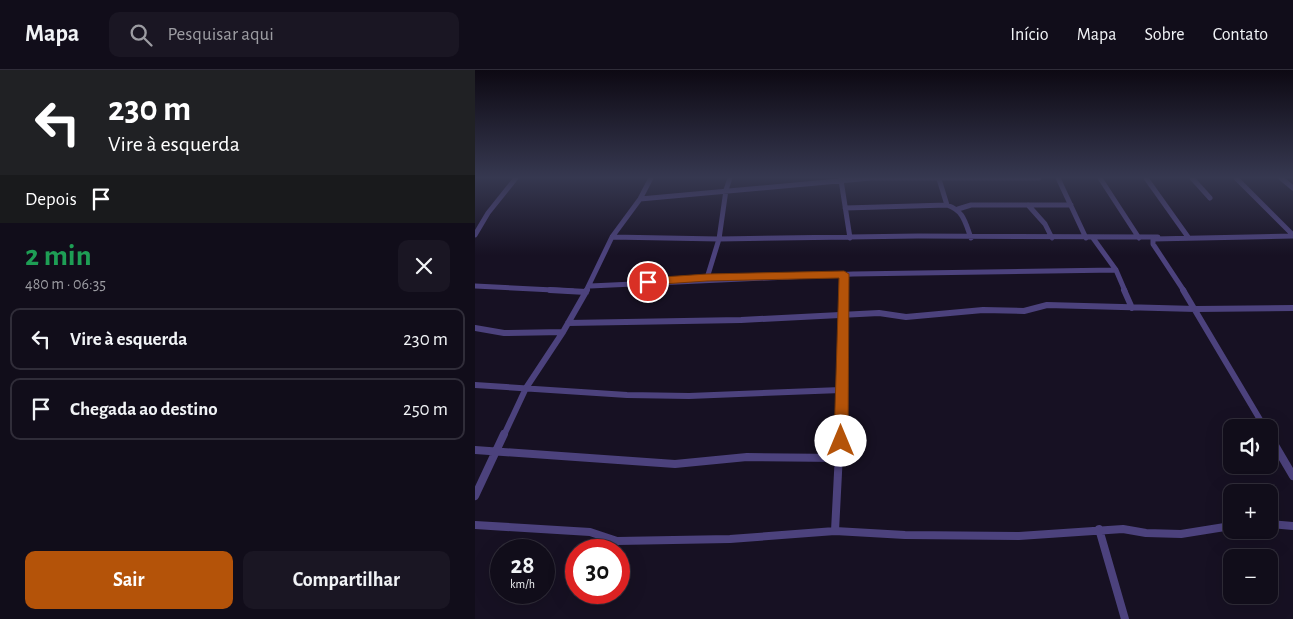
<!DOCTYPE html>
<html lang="pt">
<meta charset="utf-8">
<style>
body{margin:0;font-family:"Alegreya Sans",sans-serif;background:#1a1623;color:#f1f3f6;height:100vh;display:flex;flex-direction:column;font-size:19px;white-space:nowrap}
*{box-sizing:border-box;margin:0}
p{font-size:16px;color:#9c9ca2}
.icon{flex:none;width:28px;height:28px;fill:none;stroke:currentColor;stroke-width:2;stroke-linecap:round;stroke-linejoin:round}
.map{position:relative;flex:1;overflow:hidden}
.details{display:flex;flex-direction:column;background:#110d1a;width:475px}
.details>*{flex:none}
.top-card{background:#202124;color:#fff;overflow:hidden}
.controls{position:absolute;left:748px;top:349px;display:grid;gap:10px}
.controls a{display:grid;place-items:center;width:55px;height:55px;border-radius:10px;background:#110d1a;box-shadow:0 5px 20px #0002,0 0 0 1px #302d39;font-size:25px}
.speed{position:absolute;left:15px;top:469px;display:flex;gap:10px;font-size:25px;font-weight:700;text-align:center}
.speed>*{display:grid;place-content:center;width:65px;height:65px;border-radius:50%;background:#110d1a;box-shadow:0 5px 20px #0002,0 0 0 1px #302d39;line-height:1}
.speed small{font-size:12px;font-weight:400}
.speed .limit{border:8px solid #d22;background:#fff;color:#111}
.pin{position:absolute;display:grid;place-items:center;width:42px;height:42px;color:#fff;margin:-21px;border:2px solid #fff;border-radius:50%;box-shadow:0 1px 5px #0007}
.me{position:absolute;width:55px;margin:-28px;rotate:0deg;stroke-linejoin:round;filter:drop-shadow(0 0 4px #0008)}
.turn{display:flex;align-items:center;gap:18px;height:105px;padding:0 25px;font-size:22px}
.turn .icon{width:65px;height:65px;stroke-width:2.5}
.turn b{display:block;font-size:35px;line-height:42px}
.then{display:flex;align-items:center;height:48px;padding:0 25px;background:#0003;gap:10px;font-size:19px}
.round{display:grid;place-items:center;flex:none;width:52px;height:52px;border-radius:10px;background:#1a1623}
.overview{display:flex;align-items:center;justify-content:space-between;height:85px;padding:0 25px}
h1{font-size:30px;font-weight:700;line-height:38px;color:#1e9e55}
.cta{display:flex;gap:10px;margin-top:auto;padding:10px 25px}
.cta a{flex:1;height:58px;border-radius:10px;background:#b45309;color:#fff;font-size:20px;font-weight:700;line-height:58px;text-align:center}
.cta a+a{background:#1a1623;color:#f1f3f6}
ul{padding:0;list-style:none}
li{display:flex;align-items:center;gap:15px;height:62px;margin:0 10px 8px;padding:0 15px;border:2px solid #302d39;border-radius:10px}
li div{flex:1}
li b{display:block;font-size:19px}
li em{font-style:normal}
header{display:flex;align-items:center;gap:30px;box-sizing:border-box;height:70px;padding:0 25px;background:#110d1a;border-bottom:1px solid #302d39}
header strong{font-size:24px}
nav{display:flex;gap:28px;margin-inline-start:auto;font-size:18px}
.search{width:350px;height:45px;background:#1a1623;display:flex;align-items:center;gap:12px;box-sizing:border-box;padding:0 18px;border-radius:10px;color:#9c9ca2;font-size:19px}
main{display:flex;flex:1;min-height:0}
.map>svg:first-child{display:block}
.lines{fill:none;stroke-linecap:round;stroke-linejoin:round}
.minor-far2{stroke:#4c427d;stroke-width:5}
.minor-far1{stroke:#4c427d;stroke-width:6}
.minor{stroke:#4c427d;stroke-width:8}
.route{fill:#b45309;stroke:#753606}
</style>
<header>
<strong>Mapa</strong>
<div class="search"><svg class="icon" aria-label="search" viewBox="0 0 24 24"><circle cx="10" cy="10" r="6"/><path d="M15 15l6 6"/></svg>Pesquisar aqui</div>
<nav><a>Início</a><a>Mapa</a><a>Sobre</a><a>Contato</a></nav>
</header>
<main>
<section class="details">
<div class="top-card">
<div class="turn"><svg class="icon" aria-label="left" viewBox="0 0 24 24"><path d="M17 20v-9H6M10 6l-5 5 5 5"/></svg><div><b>230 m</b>Vire à esquerda</div></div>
<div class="then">Depois<svg class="icon" aria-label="arrive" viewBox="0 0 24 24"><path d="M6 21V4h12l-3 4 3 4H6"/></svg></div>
</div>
<div class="overview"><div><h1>2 min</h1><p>480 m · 06:35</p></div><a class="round"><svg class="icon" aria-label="close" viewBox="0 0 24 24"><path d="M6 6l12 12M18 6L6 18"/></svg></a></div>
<ul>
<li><svg class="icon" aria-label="left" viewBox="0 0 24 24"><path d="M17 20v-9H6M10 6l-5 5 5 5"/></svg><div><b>Vire à esquerda</b></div><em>230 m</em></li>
<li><svg class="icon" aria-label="arrive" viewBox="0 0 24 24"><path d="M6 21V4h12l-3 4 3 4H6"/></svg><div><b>Chegada ao destino</b></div><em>250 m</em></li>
</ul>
<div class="cta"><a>Sair</a><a>Compartilhar</a></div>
</section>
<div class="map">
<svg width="818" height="549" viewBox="0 0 818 549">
<rect width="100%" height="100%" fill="#171123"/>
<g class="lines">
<!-- minor-far2 -->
<path class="minor-far2" d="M 399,108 L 564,108
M 583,108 L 611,168
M 625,108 L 664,168
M 671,108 L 713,167
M 717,108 L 735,128
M 761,108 L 818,165
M 806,108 L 818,118
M 464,109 L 472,135 C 489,141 490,152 496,168
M 366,110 L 375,168
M 165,129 L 396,108
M 553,135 L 570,154 L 577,168
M 370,138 L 472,135
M 483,139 L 496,135 L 596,135
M 0,165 L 13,143 L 41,108
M 137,167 L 244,169 L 443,166 L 683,167
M 618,168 L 641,200 L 650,221
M 232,208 L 244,169 L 251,120 L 255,108
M 0,216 L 98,221
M 115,216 L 378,204 L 641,200
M 111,221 L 137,167 L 165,129 L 176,108
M 369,221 L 369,204
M 709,221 L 678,174 L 678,169 L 818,166"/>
<!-- minor-far1 -->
<path class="minor-far1" d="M 75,220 L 111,222
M 649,220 L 657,238
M 708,220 L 790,358
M 93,253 L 266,250 L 404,243 L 431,247 L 508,240 L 549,241 L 572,235 L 721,239 L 818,238
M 0,258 L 29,263 L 88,262
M 0,315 L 152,325 L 214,326 L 366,320
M 29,365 L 51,318 L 88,262 L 112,220
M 365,365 L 369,220"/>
<!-- minor -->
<path class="minor" d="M 794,365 L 818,406
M 0,380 L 200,394 L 272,387 L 366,388
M 0,426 L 29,364
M 794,454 L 818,456
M 0,455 L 115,462 L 142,471 L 255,469 L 360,461 L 430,465 L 544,466 L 648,459 L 671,463 L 706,464 L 756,456
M 624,459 L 650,549
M 360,461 L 365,364"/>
</g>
<!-- sky -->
<linearGradient id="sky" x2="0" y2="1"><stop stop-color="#0d0913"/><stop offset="0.58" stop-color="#363850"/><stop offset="1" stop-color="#363850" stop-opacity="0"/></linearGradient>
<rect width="818" height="185" fill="url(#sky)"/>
<!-- route -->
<path class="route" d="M 369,201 L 374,204 L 373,371 L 371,375 L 366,377 L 361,375 L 359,371 L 364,208 L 232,211 L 173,215 L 168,212 L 173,208 L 232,204 Z"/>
</svg>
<div class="controls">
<a><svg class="icon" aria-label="sound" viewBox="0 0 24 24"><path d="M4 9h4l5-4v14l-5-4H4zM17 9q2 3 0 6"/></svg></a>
<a>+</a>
<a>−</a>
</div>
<div class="speed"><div>28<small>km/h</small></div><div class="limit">30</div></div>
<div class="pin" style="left:173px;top:212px;background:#d93025"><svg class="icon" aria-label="arrive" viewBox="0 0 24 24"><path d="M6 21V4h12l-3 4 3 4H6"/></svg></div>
<svg class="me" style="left:366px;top:371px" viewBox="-20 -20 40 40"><circle r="19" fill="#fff"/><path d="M0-13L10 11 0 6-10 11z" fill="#b45309"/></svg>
</div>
</main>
